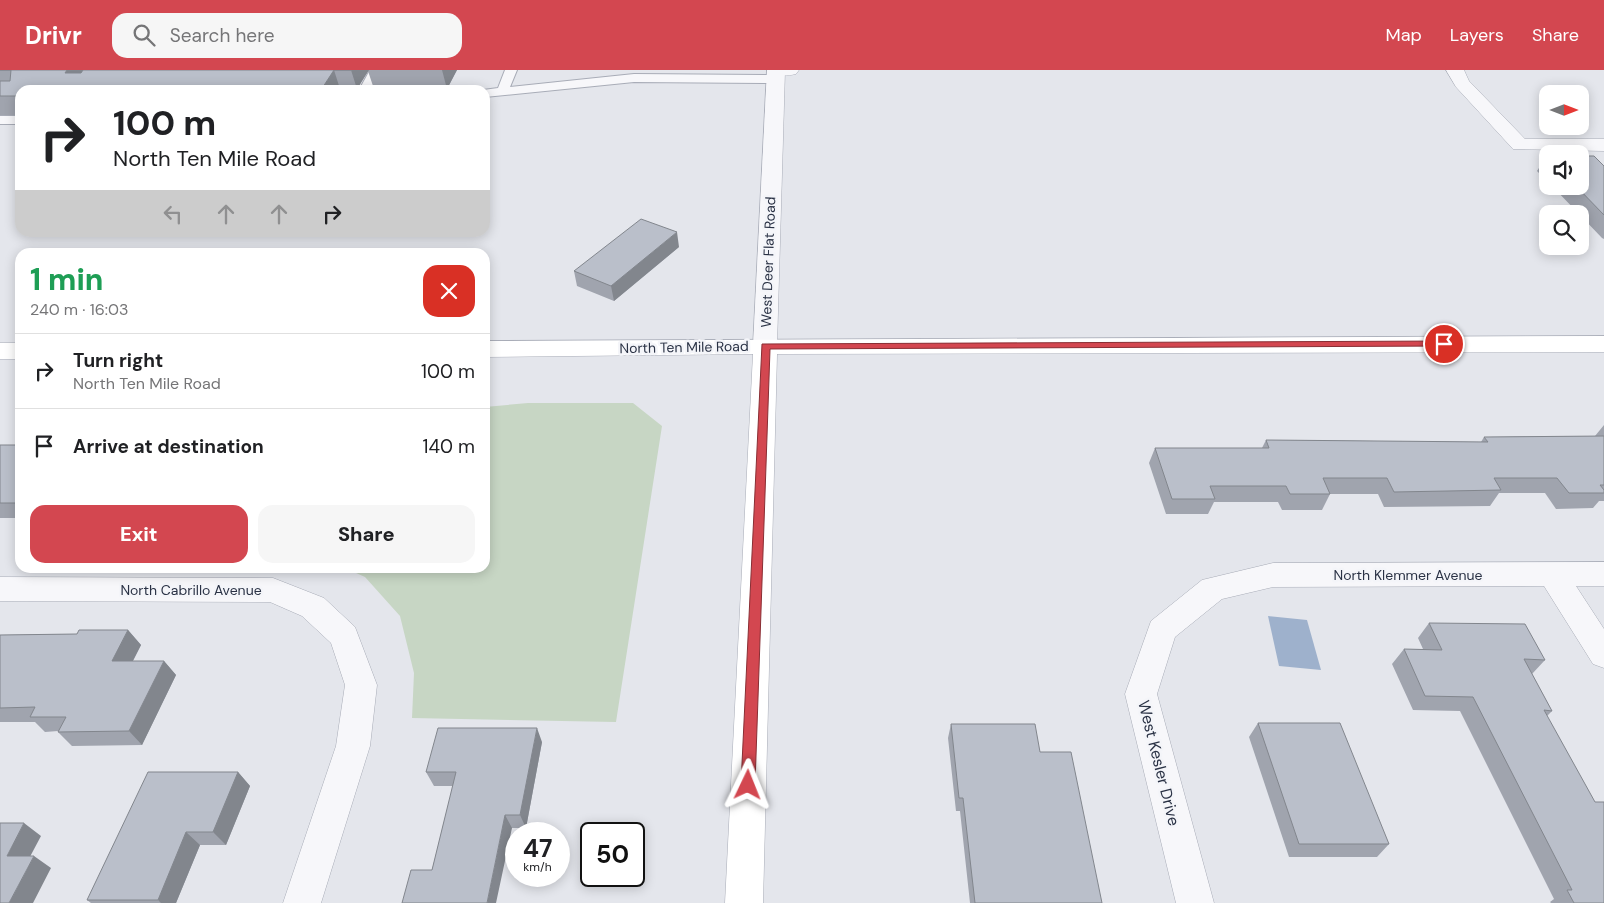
<!DOCTYPE html>
<meta charset="utf-8">
<style>
body{margin:0;font-family:"DM Sans",sans-serif;background:#f6f6f6;color:#202124;height:100vh;display:flex;flex-direction:column;font-size:19px;white-space:nowrap}
*{box-sizing:border-box;margin:0}
p{font-size:16px;color:#757577}
.icon{flex:none;width:28px;height:28px;fill:none;stroke:currentColor;stroke-width:2;stroke-linecap:round;stroke-linejoin:round}
.map{position:relative;flex:1;overflow:hidden}
.drawer{position:absolute;left:15px;top:178px;width:475px;height:325px;display:flex;flex-direction:column;background:#fff;border-radius:15px;box-shadow:0 2px 12px #0003}
.drawer>*{flex:none}
.guide{position:absolute;left:15px;top:15px;width:475px;height:152px;border-radius:15px;box-shadow:0 2px 12px #0003;background:#fff;color:#202124;overflow:hidden}
.needle{width:32px;rotate:90deg}
.controls{position:absolute;left:1539px;top:15px;display:grid;gap:10px}
.controls a{display:grid;place-items:center;width:50px;height:50px;border-radius:10px;background:#fff;box-shadow:0 2px 12px #0003;font-size:25px}
.speed{position:absolute;left:505px;top:752px;display:flex;gap:10px;font-size:25px;font-weight:700;text-align:center}
.speed>*{display:grid;place-content:center;width:65px;height:65px;border-radius:50%;background:#fff;box-shadow:0 2px 12px #0003;line-height:1}
.speed small{font-size:12px;font-weight:400}
.speed .limit{border:2px solid #111;border-radius:8px;background:#fff;color:#111}
.pin{position:absolute;display:grid;place-items:center;width:42px;height:42px;color:#fff;margin:-21px;border:2px solid #fff;border-radius:50%;box-shadow:0 1px 5px #0007}
.me{position:absolute;width:55px;margin:-28px;rotate:2deg;stroke-linejoin:round;filter:drop-shadow(0 0 4px #0008)}
.turn{display:flex;align-items:center;gap:18px;height:105px;padding:0 15px;font-size:22px}
.turn .icon{width:65px;height:65px;stroke-width:2.5}
.turn b{display:block;font-size:35px;line-height:42px}
.lanes{display:flex;align-items:center;height:48px;padding:0 15px;background:#0003;justify-content:center;gap:25px;direction:ltr}
.lanes .off{opacity:.35}
.round{display:grid;place-items:center;flex:none;width:52px;height:52px;border-radius:15px;background:#f6f6f6}
.headline{display:flex;align-items:center;justify-content:space-between;height:85px;padding:0 15px}
h1{font-size:30px;font-weight:800;line-height:38px;color:#1e9e55}
.cta{display:flex;gap:10px;margin-top:auto;padding:10px 15px}
.cta a{flex:1;height:58px;border-radius:15px;background:#d34750;color:#fff;font-size:20px;font-weight:800;line-height:58px;text-align:center}
.cta a+a{background:#f6f6f6;color:#202124}
ul{padding:0;list-style:none}
li{display:flex;align-items:center;gap:15px;height:75px;padding:0 15px;border-top:1px solid #e0e0e0}
li div{flex:1}
li b{display:block;font-size:19px}
li em{font-style:normal}
header{display:flex;align-items:center;gap:30px;box-sizing:border-box;height:70px;padding:0 25px;background:#d34750;color:#fff}
header strong{font-size:24px}
nav{display:flex;gap:28px;margin-inline-start:auto;font-size:18px}
.search{width:350px;height:45px;background:#f6f6f6;display:flex;align-items:center;gap:12px;box-sizing:border-box;padding:0 18px;border-radius:15px;color:#757577;font-size:19px}
.map>svg:first-child{display:block}
.green{fill:#c7d6c4}
.water{fill:#9eb1cc}
.lines{fill:none;stroke-linecap:round;stroke-linejoin:round}
.service-casing{stroke:#a8acb7;stroke-width:2}
.minor-casing{stroke:#a8acb7;stroke-width:1}
.tertiary-casing{stroke:#a8acb7;stroke-width:1}
.secondary-casing{stroke:#a8acb7;stroke-width:1}
.service{fill:#f7f7fa;fill-rule:evenodd}
.minor{fill:#f7f7fa;fill-rule:evenodd}
.tertiary{fill:#f7f7fa;fill-rule:evenodd}
.secondary{fill:#fff;fill-rule:evenodd}
.wall{fill:#a0a4ae}
.shaded-wall{fill:#82868d}
.building{fill:#babfca;stroke:#82868d}
.route{fill:#d34750;stroke:#892e34}
.labels{text-anchor:middle;dominant-baseline:central;stroke-width:5;stroke-linejoin:round;paint-order:stroke}
.street-label{font-size:14px;fill:#2a3245;stroke:#f4f5f9}
.near-street-label{font-size:16px;fill:#2a3245;stroke:#f4f5f9}
</style>
<header>
<strong>Drivr</strong>
<div class="search"><svg class="icon" aria-label="search" viewBox="0 0 24 24"><circle cx="10" cy="10" r="6"/><path d="M15 15l6 6"/></svg>Search here</div>
<nav><a>Map</a><a>Layers</a><a>Share</a></nav>
</header>
<div class="map">
<svg width="1604" height="833" viewBox="0 0 1604 833">
<rect width="100%" height="100%" fill="#e4e6ec"/>
<!-- green -->
<path class="green" d="M 528,333 L 633,333 L 662,356 L 616,652 L 412,648 L 414,603 L 400,546 L 365,507 L 345,498 L 485,498 L 485,337 Z"/>
<!-- water -->
<path class="water" d="M 1268,546 L 1307,550 L 1321,600 L 1279,596 Z"/>
<g class="lines">
<defs>
<path id="service" d="M 370,0 L 382,0 L 371,20 L 359,20 Z
M 505,0 L 517,0 L 510,17 L 634,4 L 775,5 L 781,9 L 775,13 L 634,12 L 485,27 L 485,20 L 483,20 L 498,18 Z
M 0,46 L 20,46 L 20,54 L 0,54 Z"/>
<path id="minor" d="M 767,0 L 799,0 L 796,4 C 787,6 779,6 770,4 Z
M 1446,0 L 1464,0 L 1469,11 L 1525,69 L 1604,69 L 1604,81 L 1513,79 L 1456,17 Z
M 1604,492 L 1604,516 L 1576,516 L 1604,559 L 1604,598 L 1593,594 L 1544,516 L 1273,517 L 1222,529 L 1175,567 L 1157,624 L 1214,833 L 1176,833 L 1125,624 L 1151,551 L 1202,510 L 1273,493 Z
M 0,507 L 273,508 L 324,528 L 355,557 L 377,615 L 370,676 L 321,833 L 283,833 L 336,676 L 345,615 L 331,573 L 302,546 L 270,532 L 0,531 Z"/>
<path id="tertiary" d="M 767,0 L 785,0 L 777,276 L 773,281 L 765,284 L 757,281 L 753,276 Z"/>
<path id="secondary" d="M 1604,266 L 1604,282 L 777,284 L 763,833 L 725,833 L 753,284 L 485,287 L 485,271 Z
M 0,273 L 20,273 L 20,289 L 0,289 Z"/>
</defs>
<!-- service casing -->
<use href="#service" class="service-casing"/>
<!-- minor casing -->
<use href="#minor" class="minor-casing"/>
<!-- tertiary casing -->
<use href="#tertiary" class="tertiary-casing"/>
<!-- secondary casing -->
<use href="#secondary" class="secondary-casing"/>
<!-- service -->
<use href="#service" class="service"/>
<!-- minor -->
<use href="#minor" class="minor"/>
<!-- tertiary -->
<use href="#tertiary" class="tertiary"/>
<!-- secondary -->
<use href="#secondary" class="secondary"/>
</g>
<!-- wall -->
<path class="wall" d="M 0,0 L 457,0 L 447,19 L 374,19 L 368,1 L 357,19 L 20,20 L 20,45 L 0,45 Z
M 1546,87 L 1548,87 L 1548,112 L 1537,101 Z
M 1604,96 L 1604,169 L 1602,168 L 1580,145 L 1580,144 L 1579,144 L 1552,116 L 1580,116 Z
M 679,177 L 614,231 L 577,216 L 574,201 Z
M 1604,355 L 1604,431 L 1599,431 L 1593,438 L 1556,439 L 1545,423 L 1499,423 L 1490,436 L 1384,437 L 1378,424 L 1330,424 L 1322,440 L 1282,440 L 1278,432 L 1214,432 L 1208,444 L 1166,444 L 1149,393 L 1155,378 L 1262,378 L 1266,370 L 1481,372 L 1484,367 L 1595,366 Z
M 0,375 L 20,375 L 20,448 L 0,448 Z
M 1429,553 L 1545,590 L 1532,604 L 1552,641 L 1547,646 L 1604,833 L 1551,833 L 1550,832 L 1554,829 L 1460,641 L 1413,640 L 1392,594 L 1404,579 L 1423,579 L 1418,568 Z
M 128,560 L 141,575 L 133,591 L 164,591 L 176,605 L 142,675 L 72,676 L 58,662 L 58,661 L 45,662 L 35,652 L 0,652 L 0,565 L 77,564 Z
M 1258,653 L 1389,774 L 1377,787 L 1289,787 L 1249,667 Z
M 951,654 L 1040,682 L 1102,833 L 970,833 L 960,741 L 956,741 L 948,668 Z
M 542,672 L 526,758 L 512,758 L 432,800 L 453,716 L 434,716 L 426,702 Z
M 238,702 L 250,716 L 226,775 L 200,775 L 176,833 L 91,833 L 87,830 Z"/>
<!-- shaded-wall -->
<path class="shaded-wall" d="M 67,0 L 93,0 L 76,20 L 65,3 Z
M 334,0 L 340,19 L 340,20 L 321,20 Z
M 351,0 L 369,0 L 357,19 Z
M 442,0 L 457,0 L 447,19 Z
M 677,162 L 679,177 L 614,231 L 611,216 Z
M 128,560 L 141,575 L 125,606 L 112,591 Z
M 164,591 L 176,605 L 142,675 L 129,661 Z
M 537,658 L 542,672 L 526,758 L 520,745 Z
M 238,702 L 250,716 L 226,775 L 213,762 Z
M 505,745 L 512,758 L 496,833 L 487,833 Z
M 24,753 L 41,766 L 24,798 L 7,786 Z
M 186,762 L 200,775 L 176,833 L 161,833 L 158,830 Z
M 34,786 L 51,798 L 33,833 L 9,833 Z"/>
<!-- building -->
<path class="building" d="M 0,0 L 67,0 L 65,3 L 81,3 L 83,0 L 351,0 L 334,0 L 321,20 L 20,20 L 20,26 L 0,26 L 0,11 L 10,11 L 11,0 Z
M 1580,86 L 1594,86 L 1604,96 L 1604,145 L 1576,116 L 1580,116 Z
M 641,149 L 677,162 L 611,216 L 574,201 Z
M 1604,366 L 1604,415 L 1600,415 L 1604,420 L 1604,423 L 1569,423 L 1557,408 L 1494,408 L 1501,420 L 1394,422 L 1387,408 L 1323,408 L 1330,424 L 1290,424 L 1286,416 L 1210,416 L 1215,429 L 1172,429 L 1155,378 L 1269,378 L 1266,370 L 1488,372 L 1484,367 Z
M 0,375 L 20,375 L 20,433 L 0,433 Z
M 1429,553 L 1525,554 L 1545,590 L 1524,589 L 1552,641 L 1544,640 L 1595,732 L 1604,732 L 1604,833 L 1574,833 L 1567,820 L 1572,820 L 1473,627 L 1425,626 L 1404,579 L 1442,580 Z
M 79,560 L 128,560 L 112,591 L 164,591 L 129,661 L 58,662 L 66,647 L 30,647 L 35,637 L 0,638 L 0,565 L 77,564 Z
M 1258,653 L 1340,653 L 1389,774 L 1299,774 Z
M 951,654 L 1035,654 L 1040,682 L 1071,682 L 1102,833 L 975,833 L 963,728 L 959,728 Z
M 438,658 L 537,658 L 520,745 L 505,745 L 487,833 L 402,833 L 411,800 L 432,800 L 456,702 L 426,702 Z
M 148,702 L 238,702 L 213,762 L 186,762 L 158,830 L 87,830 Z
M 0,753 L 24,753 L 7,786 L 34,786 L 9,833 L 0,833 Z"/>
<!-- route -->
<path class="route" d="M 1444,271 L 1449,274 L 1448,276 L 770,279 L 755,715 L 753,720 L 748,722 L 743,720 L 741,715 L 762,274 Z"/>
<g class="labels">
<!-- street labels -->
<g class="street-label">
<text transform="translate(768 192) rotate(-88)">West Deer Flat Road</text>
<text transform="translate(684 277) rotate(-1)">North Ten Mile Road</text>
<text x="1408" y="505">North Klemmer Avenue</text>
<text x="191" y="520">North Cabrillo Avenue</text>
</g>
<!-- near-street labels -->
<g class="near-street-label">
<text transform="translate(1159 693) rotate(76)">West Kesler Drive</text>
</g>
</g>
</svg>
<div class="controls">
<a><svg class="needle" viewBox="-14 -14 28 28"><path d="M0-13l5 13h-10z" fill="#e53935"/><path d="M0 13l5-13h-10z" fill="#757577"/></svg></a>
<a><svg class="icon" aria-label="sound" viewBox="0 0 24 24"><path d="M4 9h4l5-4v14l-5-4H4zM17 9q2 3 0 6"/></svg></a>
<a><svg class="icon" aria-label="search" viewBox="0 0 24 24"><circle cx="10" cy="10" r="6"/><path d="M15 15l6 6"/></svg></a>
</div>
<div class="speed"><div>47<small>km/h</small></div><div class="limit">50</div></div>
<div class="pin" style="left:1444px;top:274px;background:#d93025"><svg class="icon" aria-label="arrive" viewBox="0 0 24 24"><path d="M6 21V4h12l-3 4 3 4H6"/></svg></div>
<svg class="me" style="left:748px;top:715px" viewBox="-20 -20 40 40"><path d="M0-17L14 15 0 8-14 15z" fill="#d34750" stroke="#fff" stroke-width="4"/></svg>
<div class="guide">
<div class="turn"><svg class="icon" aria-label="right" viewBox="0 0 24 24"><path d="M7 20v-9h11M14 6l5 5-5 5"/></svg><div><b>100 m</b>North Ten Mile Road</div></div>
<div class="lanes"><svg class="icon off" aria-label="left" viewBox="0 0 24 24"><path d="M17 20v-9H6M10 6l-5 5 5 5"/></svg><svg class="icon off" aria-label="ahead" viewBox="0 0 24 24"><path d="M12 20V5M6 11l6-6 6 6"/></svg><svg class="icon off" aria-label="ahead" viewBox="0 0 24 24"><path d="M12 20V5M6 11l6-6 6 6"/></svg><svg class="icon" aria-label="right" viewBox="0 0 24 24"><path d="M7 20v-9h11M14 6l5 5-5 5"/></svg></div>
</div>
<section class="drawer">
<div class="headline"><div><h1>1 min</h1><p>240 m · 16:03</p></div><a class="round" style="background:#d93025;color:#fff"><svg class="icon" aria-label="close" viewBox="0 0 24 24"><path d="M6 6l12 12M18 6L6 18"/></svg></a></div>
<ul>
<li><svg class="icon" aria-label="right" viewBox="0 0 24 24"><path d="M7 20v-9h11M14 6l5 5-5 5"/></svg><div><b>Turn right</b><p>North Ten Mile Road</p></div><em>100 m</em></li>
<li><svg class="icon" aria-label="arrive" viewBox="0 0 24 24"><path d="M6 21V4h12l-3 4 3 4H6"/></svg><div><b>Arrive at destination</b></div><em>140 m</em></li>
</ul>
<div class="cta"><a>Exit</a><a>Share</a></div>
</section>
</div>
